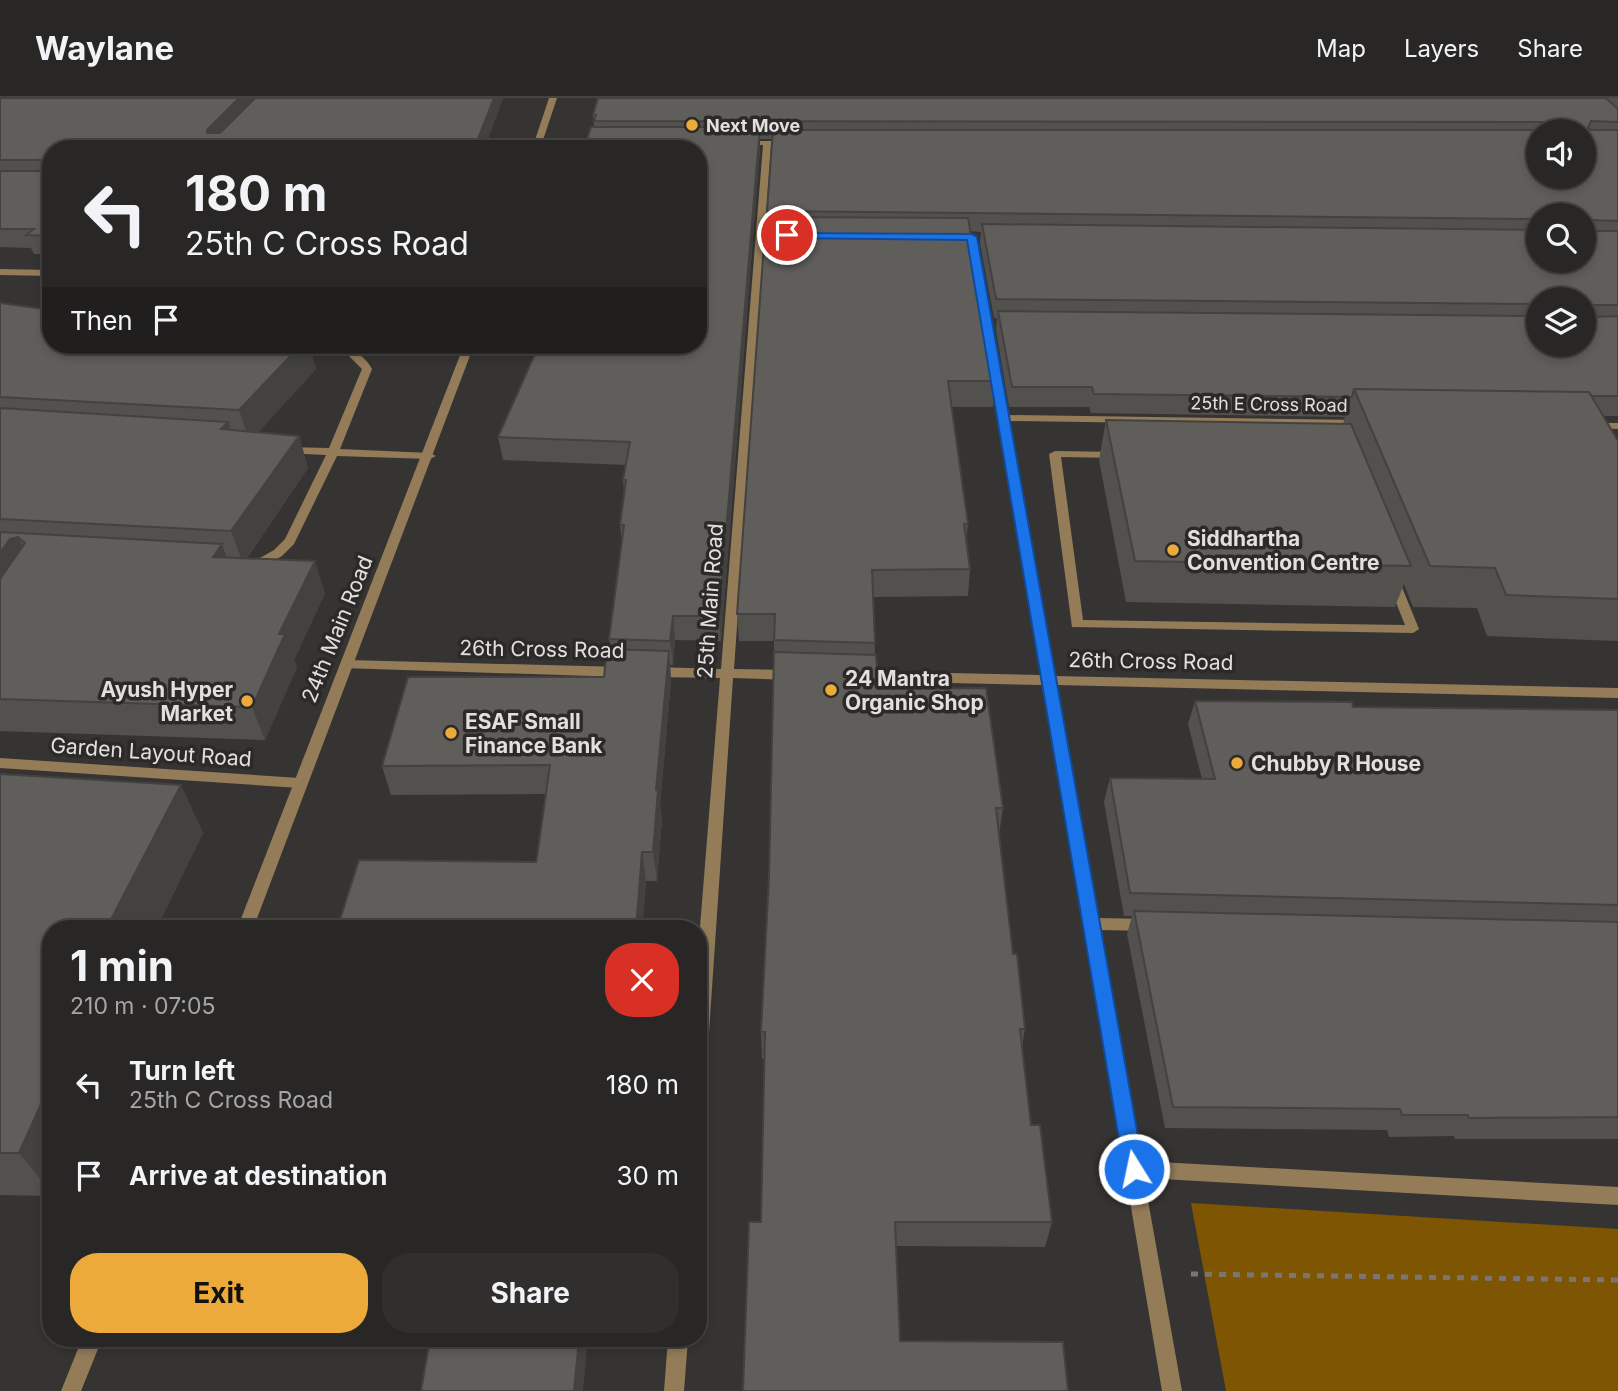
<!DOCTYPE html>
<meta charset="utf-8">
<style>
body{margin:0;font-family:Inter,sans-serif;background:#302f2e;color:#f1f3f6;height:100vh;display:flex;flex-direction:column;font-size:26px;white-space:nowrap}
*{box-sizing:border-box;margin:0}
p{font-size:23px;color:#a5a5a7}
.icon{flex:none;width:38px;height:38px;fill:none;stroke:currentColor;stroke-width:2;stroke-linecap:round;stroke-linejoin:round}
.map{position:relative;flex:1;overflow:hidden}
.panel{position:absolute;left:42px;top:822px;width:665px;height:427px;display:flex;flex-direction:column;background:#282726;border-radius:28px;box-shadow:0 4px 10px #0003,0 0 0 2px #444443}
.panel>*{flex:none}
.hud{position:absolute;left:42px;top:42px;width:665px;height:214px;border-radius:28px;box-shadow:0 4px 10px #0003,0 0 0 2px #444443;background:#282726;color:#f1f3f6;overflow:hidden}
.fabs{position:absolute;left:1526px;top:21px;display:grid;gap:14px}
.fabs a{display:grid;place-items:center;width:70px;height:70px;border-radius:50%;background:#282726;box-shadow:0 4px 10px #0003,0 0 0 2px #444443;font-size:35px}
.pin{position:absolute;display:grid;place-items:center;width:60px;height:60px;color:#fff;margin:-30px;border:4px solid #fff;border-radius:50%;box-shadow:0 2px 7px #0007}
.me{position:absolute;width:77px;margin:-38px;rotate:350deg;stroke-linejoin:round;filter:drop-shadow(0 0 5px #0008)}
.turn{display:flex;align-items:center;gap:24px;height:147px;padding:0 28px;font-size:32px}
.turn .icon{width:91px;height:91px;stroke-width:2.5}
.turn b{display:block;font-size:49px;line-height:60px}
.then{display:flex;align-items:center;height:66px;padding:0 28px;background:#0003;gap:14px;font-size:26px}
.round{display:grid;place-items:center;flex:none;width:74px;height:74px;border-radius:28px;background:#302f2e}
.summary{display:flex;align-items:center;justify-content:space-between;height:119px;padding:0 28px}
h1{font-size:42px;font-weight:700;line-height:52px}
.action{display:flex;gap:14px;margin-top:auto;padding:14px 28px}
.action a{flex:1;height:80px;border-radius:28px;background:#ebaa39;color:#111;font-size:28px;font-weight:700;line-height:80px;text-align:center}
.action a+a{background:#302f2e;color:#f1f3f6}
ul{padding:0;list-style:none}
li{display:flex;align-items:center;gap:21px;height:91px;padding:0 28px}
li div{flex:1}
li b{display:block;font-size:26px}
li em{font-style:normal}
header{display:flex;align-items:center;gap:42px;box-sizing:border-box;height:98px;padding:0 35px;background:#282726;border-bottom:2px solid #444443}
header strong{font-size:33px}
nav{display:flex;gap:38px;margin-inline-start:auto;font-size:24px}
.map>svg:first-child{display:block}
.green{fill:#7e5502}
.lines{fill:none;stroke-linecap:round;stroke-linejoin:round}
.path{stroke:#797776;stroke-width:5;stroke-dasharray:7 7;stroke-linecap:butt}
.service{fill:#947c59;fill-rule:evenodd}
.minor{fill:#947c59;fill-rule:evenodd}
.tertiary{fill:#947c59;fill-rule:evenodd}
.wall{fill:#53514e;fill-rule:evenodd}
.shaded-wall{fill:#434240}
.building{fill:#605e5b;stroke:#434240;stroke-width:2;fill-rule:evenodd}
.route{fill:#1a73e8;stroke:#114b97;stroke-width:2}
.poi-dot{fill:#ebaa39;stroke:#2c2a28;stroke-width:2.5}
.labels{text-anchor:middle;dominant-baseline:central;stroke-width:7;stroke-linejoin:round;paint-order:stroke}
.far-poi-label{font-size:18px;font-weight:bold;fill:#e1e0df;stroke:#2c2a28;text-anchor:start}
.far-street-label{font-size:18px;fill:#e1e0df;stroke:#2c2a28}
.poi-label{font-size:21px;font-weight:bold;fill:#e1e0df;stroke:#2c2a28;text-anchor:start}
.street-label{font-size:21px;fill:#e1e0df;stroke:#2c2a28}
</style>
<header>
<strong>Waylane</strong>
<nav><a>Map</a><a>Layers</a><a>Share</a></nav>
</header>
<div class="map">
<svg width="1618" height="1293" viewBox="0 0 1618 1293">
<rect width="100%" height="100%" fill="#363432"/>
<!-- green -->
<path class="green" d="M 1191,1105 L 1618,1131 L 1618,1293 L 1226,1293 Z"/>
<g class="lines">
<!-- path -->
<path class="path" d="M 1191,1176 L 1618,1182"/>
<!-- service -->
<path class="service" d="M 1055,353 L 1119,354 L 1125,357 L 1119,360 L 1061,359 L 1083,522 L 1405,527 L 1387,482 L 1393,478 L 1399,482 L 1419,531 L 1413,535 L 1072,529 L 1049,356 Z"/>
<!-- minor -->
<path class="minor" d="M 535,43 L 603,43 L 607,45 L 603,47 L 535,47 Z
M 739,43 L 789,43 L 793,45 L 789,47 L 771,47 L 734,571 L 791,572 L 798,577 L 791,582 L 733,580 L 707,964 L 704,969 L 698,971 L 698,854 L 720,580 L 654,579 L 647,574 L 654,569 L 721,571 L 763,47 L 739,47 Z
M 969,137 L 977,139 L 1008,317 L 1361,322 L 1366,325 L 1361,328 L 1009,323 L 1055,578 L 1618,590 L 1618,600 L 1056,587 L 1098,820 L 1149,821 L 1155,823 L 1157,827 L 1155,831 L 1149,833 L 1100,832 L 1141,1063 L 1618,1089 L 1618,1107 L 1144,1080 L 1182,1293 L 1162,1293 L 1043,587 L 860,583 L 853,578 L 860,573 L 1041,577 Z
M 0,171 L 51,172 L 51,178 L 0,177 Z
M 313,247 C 337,246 359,248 372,271 L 340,351 L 430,355 L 436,358 L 430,361 L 337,358 L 294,446 L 282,458 L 257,472 L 249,472 L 247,469 L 249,466 L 274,452 L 285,441 L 326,357 L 284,355 L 278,352 L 284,349 L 329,350 L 362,271 L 349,258 Z
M 1591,325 L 1618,325 L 1618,331 L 1587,330 L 1587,326 Z
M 347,562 L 623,569 L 630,574 L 623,579 L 342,570 L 340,567 L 342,564 Z
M 0,660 L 299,680 L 304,681 L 306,685 L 304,689 L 299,690 L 0,670 Z
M 668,1241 L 688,1241 L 684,1293 L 664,1293 Z"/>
<!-- tertiary -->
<path class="tertiary" d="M 549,0 L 557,0 L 540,51 L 532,51 Z
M 464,247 L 474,247 L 253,831 L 237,831 Z
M 82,1241 L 102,1241 L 81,1293 L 61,1293 Z"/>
</g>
<!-- wall -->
<path class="wall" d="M 0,0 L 503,0 L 484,51 L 51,51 L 51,156 L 34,156 L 31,150 L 0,149 Z
M 598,0 L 1618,0 L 1618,318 L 1603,318 L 1618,343 L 1618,543 L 1487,538 L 1477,510 L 1413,509 L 1404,486 L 1395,509 L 1126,504 L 1099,362 L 1106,322 L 1343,326 L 1345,319 L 1091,315 L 1089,309 L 1009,309 L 996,232 L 997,220 L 994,220 L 980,145 L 981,134 L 970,133 L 996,283 L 993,309 L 952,309 L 968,426 L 966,442 L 970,471 L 968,498 L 873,499 L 875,557 L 878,591 L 1003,710 L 999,736 L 1013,856 L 1025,931 L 1022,949 L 1031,1027 L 1052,1124 L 1045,1149 L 896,1148 L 743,1293 L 761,1124 L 764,961 L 762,961 L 761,934 L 769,779 L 774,554 L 774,543 L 739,543 L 737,516 L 773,41 L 760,41 L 760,50 L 721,543 L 675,542 L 673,567 L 670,567 L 671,582 L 660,708 L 662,721 L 657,783 L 646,783 L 642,831 L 337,831 L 536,764 L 537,759 L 546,696 L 391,697 L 382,668 L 604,579 L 611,551 L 609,541 L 622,445 L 620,427 L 624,393 L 623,382 L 626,367 L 503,362 L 498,339 L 698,247 L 594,29 L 593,17 ZM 1538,117 L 1584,117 L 1538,163 ZM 1538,201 L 1584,201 L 1538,247 Z
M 0,205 L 51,247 L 309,247 L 316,271 L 258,334 L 299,338 L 308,370 L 247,460 L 325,495 L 294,562 L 297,569 L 265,642 L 0,633 Z
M 1195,603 L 1353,609 L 1618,612 L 1618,1041 L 1455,1041 L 1454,1038 L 1389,1039 L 1387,1032 L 1165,1030 L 1127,836 L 1132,818 L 1124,818 L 1104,704 L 1110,680 L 1202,681 L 1188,626 Z
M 0,676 L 181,687 L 203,735 L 156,831 L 51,831 L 51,1098 L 0,1097 Z"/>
<!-- shaded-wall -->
<path class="shaded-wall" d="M 239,0 L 261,0 L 212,49 L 207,35 L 207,32 Z
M 494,0 L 503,0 L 484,51 L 474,51 Z
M 760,29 L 760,50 L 721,543 L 719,518 Z
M 301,247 L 309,247 L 316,271 L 250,344 L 239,312 Z
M 228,324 L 239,355 L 221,331 Z
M 299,338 L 308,370 L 243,465 L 231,433 Z
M 18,439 L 34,472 L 0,511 L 0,455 L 10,441 Z
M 222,446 L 234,479 L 213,459 Z
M 315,463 L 325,495 L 294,562 L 297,569 L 265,642 L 252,609 L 279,536 Z
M 673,518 L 675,542 L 673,567 L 670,543 Z
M 669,553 L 671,582 L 660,708 L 662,721 L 657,783 L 653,754 L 656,692 Z
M 181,687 L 203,735 L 156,831 L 106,831 Z
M 642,754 L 646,783 L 642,831 L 636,831 Z
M 51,984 L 51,1094 L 19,1055 Z
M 579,1241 L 588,1241 L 583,1293 L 574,1293 Z"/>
<!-- building -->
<path class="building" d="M 0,0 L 239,0 L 207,32 L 207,35 L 220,35 L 255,0 L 494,0 L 474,51 L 51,51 L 51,138 L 26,137 L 34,131 L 0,131 L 0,73 L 44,73 L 47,70 L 46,62 L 0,62 Z
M 598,0 L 1606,0 L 1618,11 L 1618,24 L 1591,23 L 1588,30 L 1591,32 L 1618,32 L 1618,123 L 1592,122 L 1589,131 L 1592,133 L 1618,133 L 1618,207 L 1592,207 L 1590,210 L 1592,219 L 1618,218 L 1618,298 L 1592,298 L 1589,294 L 1354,291 L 1352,299 L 1094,296 L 1092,289 L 1012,289 L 998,213 L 1538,218 L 1538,247 L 1584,247 L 1584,201 L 1538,201 L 1538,206 L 996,201 L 982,126 L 1538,132 L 1538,163 L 1584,163 L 1584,117 L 1538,117 L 1538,121 L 767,113 L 773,32 L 1544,32 L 1546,24 L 594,23 L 596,17 L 593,17 ZM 1538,33 L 1584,33 L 1584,79 L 1538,79 Z
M 591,29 L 760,29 L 719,518 L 673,518 L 670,543 L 609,541 L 624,427 L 620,427 L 626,382 L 623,382 L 630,344 L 498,339 L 539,247 L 698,247 L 698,51 L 584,51 Z
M 766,119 L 968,120 L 996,283 L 948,283 L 968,426 L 964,426 L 970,471 L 872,472 L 875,545 L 774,542 L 775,516 L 737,516 Z
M 0,205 L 51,212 L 51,247 L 301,247 L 239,312 L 0,299 Z
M 1354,291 L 1589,294 L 1618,343 L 1618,501 L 1506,497 L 1495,470 L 1430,468 Z
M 0,310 L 228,324 L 221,331 L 299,338 L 231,433 L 0,421 Z
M 1106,322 L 1351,326 L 1411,468 L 1135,463 Z
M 0,434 L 222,446 L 213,459 L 315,463 L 279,536 L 285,536 L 252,609 L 0,601 L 0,481 L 25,445 L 18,439 L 10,441 L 0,455 Z
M 607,551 L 669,553 L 656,692 L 658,692 L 653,754 L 642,754 L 636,831 L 337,831 L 359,762 L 536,764 L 537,759 L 550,667 L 382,668 L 408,579 L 604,579 Z
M 774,554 L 876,557 L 878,591 L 986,590 L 1003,710 L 996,710 L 1013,856 L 1017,856 L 1025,931 L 1020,931 L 1031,1027 L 1040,1027 L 1052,1124 L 895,1124 L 900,1243 L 1063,1244 L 1068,1293 L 743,1293 L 749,1124 L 761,1124 L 765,934 L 761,934 L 769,779 Z
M 1195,603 L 1352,604 L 1353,609 L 1618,612 L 1618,807 L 1130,795 L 1110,680 L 1215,681 Z
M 0,676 L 181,687 L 106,831 L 51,831 L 51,984 L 19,1055 L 0,1055 Z
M 1134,813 L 1618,824 L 1618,1019 L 1469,1020 L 1468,1017 L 1402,1017 L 1400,1011 L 1173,1009 Z
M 430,1241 L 579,1241 L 574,1293 L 421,1293 Z"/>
<!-- route -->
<path class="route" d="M 783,135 L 972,136 L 977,139 L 1144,1071 L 1141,1078 L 1134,1081 L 1127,1078 L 1124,1071 L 967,142 L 787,140 L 783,139 Z"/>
<!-- markers -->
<g class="poi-dot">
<circle cx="692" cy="27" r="7"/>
<circle cx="1173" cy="452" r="7"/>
<circle cx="831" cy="592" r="7"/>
<circle cx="247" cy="603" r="7"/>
<circle cx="451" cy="635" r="7"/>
<circle cx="1237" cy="665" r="7"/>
</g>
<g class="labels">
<!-- far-poi labels -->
<g class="far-poi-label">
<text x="706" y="27">Next Move</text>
</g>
<!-- far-street labels -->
<g class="far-street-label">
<text transform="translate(1269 306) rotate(1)">25th E Cross Road</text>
</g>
<!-- poi labels -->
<g class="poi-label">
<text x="1187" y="440">Siddhartha<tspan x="1187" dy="24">Convention Centre</tspan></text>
<text x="845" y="580">24 Mantra<tspan x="845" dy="24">Organic Shop</tspan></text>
<text x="233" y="591" text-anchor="end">Ayush Hyper<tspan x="233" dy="24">Market</tspan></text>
<text x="465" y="623">ESAF Small<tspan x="465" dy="24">Finance Bank</tspan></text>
<text x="1251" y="665">Chubby R House</text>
</g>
<!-- street labels -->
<g class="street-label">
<text transform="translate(710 503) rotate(-86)">25th Main Road</text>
<text transform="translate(337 531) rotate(-68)">24th Main Road</text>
<text transform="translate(542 551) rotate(1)">26th Cross Road</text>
<text transform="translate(1151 563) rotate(1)">26th Cross Road</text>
<text transform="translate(151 654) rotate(4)">Garden Layout Road</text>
</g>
</g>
</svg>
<div class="fabs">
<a><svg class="icon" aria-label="sound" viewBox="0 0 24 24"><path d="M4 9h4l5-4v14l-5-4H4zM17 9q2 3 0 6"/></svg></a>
<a><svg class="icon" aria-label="search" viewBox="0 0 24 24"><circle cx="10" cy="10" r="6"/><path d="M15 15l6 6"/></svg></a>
<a><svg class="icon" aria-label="layers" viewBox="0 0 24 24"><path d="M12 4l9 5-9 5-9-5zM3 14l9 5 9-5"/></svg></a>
</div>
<div class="pin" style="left:787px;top:137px;background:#d93025"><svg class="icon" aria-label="arrive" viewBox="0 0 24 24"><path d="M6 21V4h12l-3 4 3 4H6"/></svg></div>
<svg class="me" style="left:1134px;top:1071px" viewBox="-20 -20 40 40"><circle r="17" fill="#1a73e8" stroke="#fff" stroke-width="3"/><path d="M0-11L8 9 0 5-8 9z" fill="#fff"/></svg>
<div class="hud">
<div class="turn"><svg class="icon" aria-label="left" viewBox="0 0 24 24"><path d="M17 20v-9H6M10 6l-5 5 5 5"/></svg><div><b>180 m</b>25th C Cross Road</div></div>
<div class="then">Then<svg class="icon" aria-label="arrive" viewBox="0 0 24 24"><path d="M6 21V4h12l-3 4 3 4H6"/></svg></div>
</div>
<section class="panel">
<div class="summary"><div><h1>1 min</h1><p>210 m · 07:05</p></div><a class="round" style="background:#d93025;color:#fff"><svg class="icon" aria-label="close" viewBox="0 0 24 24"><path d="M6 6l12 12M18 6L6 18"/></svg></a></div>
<ul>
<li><svg class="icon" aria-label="left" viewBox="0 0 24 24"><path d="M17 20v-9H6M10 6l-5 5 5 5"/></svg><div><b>Turn left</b><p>25th C Cross Road</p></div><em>180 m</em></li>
<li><svg class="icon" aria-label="arrive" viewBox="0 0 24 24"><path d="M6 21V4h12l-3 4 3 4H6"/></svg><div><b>Arrive at destination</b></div><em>30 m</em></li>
</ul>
<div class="action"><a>Exit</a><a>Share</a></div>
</section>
</div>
